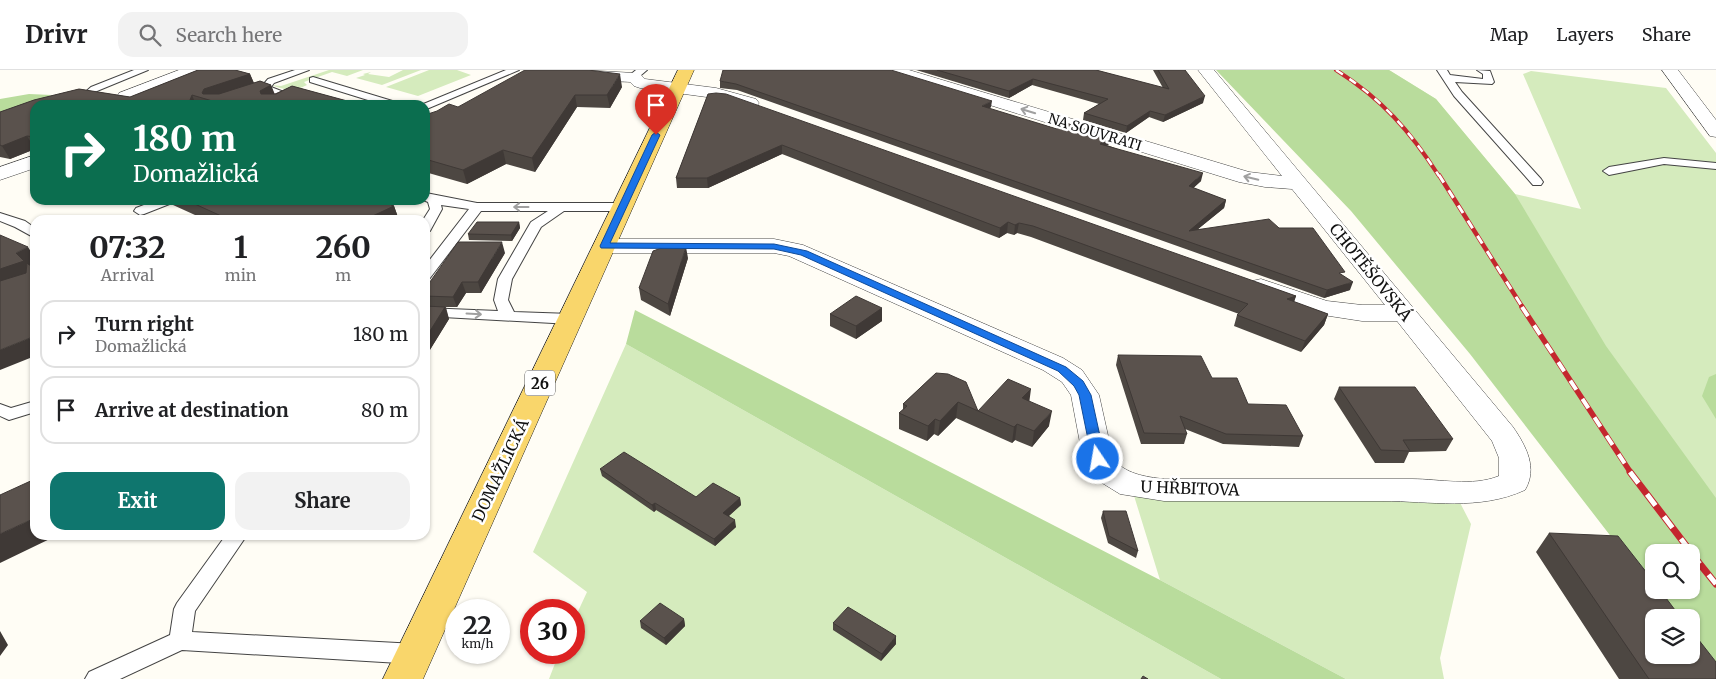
<!DOCTYPE html>
<meta charset="utf-8">
<style>
body{margin:0;font-family:Merriweather,serif;background:#f2f2f2;color:#202124;height:100vh;display:flex;flex-direction:column;font-size:19px;white-space:nowrap}
*{box-sizing:border-box;margin:0}
p{font-size:16px;color:#757577}
.icon{flex:none;width:28px;height:28px;fill:none;stroke:currentColor;stroke-width:2;stroke-linecap:round;stroke-linejoin:round}
.map{position:relative;flex:1;overflow:hidden}
.side{position:absolute;left:30px;top:145px;width:400px;height:325px;display:flex;flex-direction:column;background:#fff;border-radius:15px;box-shadow:0 1px 4px #0004}
.side>*{flex:none}
.hud{position:absolute;left:30px;top:30px;width:400px;height:105px;border-radius:15px;box-shadow:0 1px 4px #0004;background:#0b6e4f;color:#fff;overflow:hidden}
.tools{position:absolute;left:1645px;top:474px;display:grid;gap:10px}
.tools a{display:grid;place-items:center;width:55px;height:55px;border-radius:10px;background:#fff;box-shadow:0 1px 4px #0004;font-size:25px}
.speed{position:absolute;left:445px;top:529px;display:flex;gap:10px;font-size:25px;font-weight:700;text-align:center}
.speed>*{display:grid;place-content:center;width:65px;height:65px;border-radius:50%;background:#fff;box-shadow:0 1px 4px #0004;line-height:1}
.speed small{font-size:12px;font-weight:400}
.speed .limit{border:8px solid #d22;background:#fff;color:#111}
.pin{position:absolute;display:grid;place-items:center;width:42px;height:42px;color:#fff;margin:-51px -21px;border-radius:50% 50% 50% 0;rotate:-45deg;box-shadow:0 0 5px #0007}
.pin .icon{rotate:45deg}
.me{position:absolute;width:55px;margin:-28px;rotate:348deg;stroke-linejoin:round;filter:drop-shadow(0 0 4px #0008)}
.turn{display:flex;align-items:center;gap:18px;height:105px;padding:0 20px;font-size:22px}
.turn .icon{width:65px;height:65px;stroke-width:2.5}
.turn b{display:block;font-size:35px;line-height:42px}
.eta{display:flex;justify-content:space-evenly;align-items:center;height:85px;text-align:center}
.eta b{font-size:30px;font-weight:700;line-height:35px}
.primary-button{display:flex;gap:10px;margin-top:auto;padding:10px 20px}
.primary-button a{flex:1;height:58px;border-radius:15px;background:#0f766e;color:#fff;font-size:20px;font-weight:700;line-height:58px;text-align:center}
.primary-button a+a{background:#f2f2f2;color:#202124}
ul{padding:0;list-style:none}
li{display:flex;align-items:center;gap:15px;height:68px;margin:0 10px 8px;padding:0 10px;border:2px solid #e0e0e0;border-radius:15px}
li div{flex:1}
li b{display:block;font-size:19px}
li em{font-style:normal}
header{display:flex;align-items:center;gap:30px;box-sizing:border-box;height:70px;padding:0 25px;background:#fff;border-bottom:1px solid #e0e0e0}
header strong{font-size:24px}
nav{display:flex;gap:28px;margin-inline-start:auto;font-size:18px}
.search{width:350px;height:45px;background:#f2f2f2;display:flex;align-items:center;gap:12px;box-sizing:border-box;padding:0 18px;border-radius:15px;color:#757577;font-size:19px}
.map>svg:first-child{display:block}
.green{fill:#d5ebbd;fill-rule:evenodd}
.forest{fill:#b9dc9c;fill-rule:evenodd}
.lines{fill:none;stroke-linecap:round;stroke-linejoin:round}
.lane-casing{stroke:#444;stroke-width:2}
.street-casing{stroke:#444;stroke-width:1}
.primary-casing{stroke:#222;stroke-width:1}
.lane{fill:#fff;fill-rule:evenodd}
.street{fill:#fff;fill-rule:evenodd}
.primary{fill:#f9d66b;fill-rule:evenodd}
.rail-far3-casing{stroke:#c4262e;stroke-width:4}
.rail-far2-casing{stroke:#c4262e;stroke-width:4.5}
.rail-far1-casing{stroke:#c4262e;stroke-width:5.5}
.rail-casing{stroke:#c4262e;stroke-width:7}
.rail-far3{stroke:#fff;stroke-width:2.5;stroke-dasharray:8;stroke-linecap:butt}
.rail-far2{stroke:#fff;stroke-width:3;stroke-dasharray:9;stroke-linecap:butt}
.rail-far1{stroke:#fff;stroke-width:4;stroke-dasharray:11;stroke-linecap:butt}
.rail{stroke:#fff;stroke-width:5;stroke-dasharray:14;stroke-linecap:butt}
.wall{fill:#4d4742}
.shaded-wall{fill:#3f3936}
.building{fill:#5a524d;stroke:#3f3936}
.oneway{stroke:#a0a0a0}
.route{fill:#1a73e8;stroke:#114b97}
.labels{text-anchor:middle;dominant-baseline:central;stroke-width:5;stroke-linejoin:round;paint-order:stroke}
.far-street-label{font-size:14px;fill:#111;stroke:#fff}
.shield{fill:#fff;stroke:#585858;stroke-width:1}
.shield-label{font-size:15px;font-weight:bold;fill:#111}
.street-label{font-size:16px;fill:#111;stroke:#fff}
</style>
<header>
<strong>Drivr</strong>
<div class="search"><svg class="icon" aria-label="search" viewBox="0 0 24 24"><circle cx="10" cy="10" r="6"/><path d="M15 15l6 6"/></svg>Search here</div>
<nav><a>Map</a><a>Layers</a><a>Share</a></nav>
</header>
<div class="map">
<svg width="1716" height="609" viewBox="0 0 1716 609">
<rect width="100%" height="100%" fill="#fffdf5"/>
<!-- green -->
<path class="green" d="M 329,0 L 363,0 L 347,6 L 332,2 L 304,12 L 307,15 C 294,22 284,20 271,15 L 281,16 Z
M 403,0 L 421,0 L 382,15 L 356,8 L 365,5 L 363,4 L 371,2 L 368,4 L 389,7 Z
M 429,0 L 457,0 L 471,5 L 418,26 L 386,17 Z
M 1389,0 L 1436,29 L 1515,124 L 1581,139 L 1523,4 L 1531,1 L 1666,18 L 1716,83 L 1716,609 L 1691,585 L 1691,548 L 1660,530 L 1514,339 ZM 1654,482 L 1691,482 L 1691,520 L 1654,520 Z
M 626,274 L 1221,609 L 549,609 L 559,583 L 574,582 L 574,550 L 587,522 L 533,482 Z
M 1131,416 L 1455,423 L 1471,454 L 1440,588 L 1444,609 L 1346,609 L 1160,510 Z"/>
<!-- forest -->
<path class="forest" d="M 1216,0 L 1389,0 L 1436,29 L 1515,124 L 1606,276 L 1716,428 L 1716,609 L 1691,585 L 1691,548 L 1662,547 L 1660,530 L 1470,284 L 1351,141 ZM 1654,482 L 1691,482 L 1691,520 L 1654,520 Z
M 29,24 L 52,25 L 0,42 L 0,29 Z
M 635,240 L 1160,510 L 1346,609 L 1221,609 L 626,274 Z
M 1716,304 L 1716,349 L 1702,326 L 1709,307 Z"/>
<g class="lines">
<defs>
<path id="lane" d="M 134,0 L 148,0 L 97,21 L 87,28 L 82,25 L 91,17 Z
M 295,0 L 309,0 L 274,13 L 271,17 L 289,24 L 290,26 L 288,32 L 280,35 L 266,35 L 280,27 L 262,20 L 262,16 L 268,9 Z
M 506,0 L 519,0 L 429,38 L 425,39 L 425,35 L 421,35 Z
M 636,0 L 647,0 L 640,6 L 638,10 L 632,10 L 630,5 Z
M 1437,0 L 1447,0 L 1450,5 L 1483,9 L 1483,4 L 1477,0 L 1490,1 L 1494,12 L 1492,14 L 1455,12 L 1462,22 L 1541,109 L 1543,112 L 1541,115 L 1533,115 L 1454,26 Z
M 313,7 L 399,33 L 400,35 L 384,35 L 310,12 L 310,8 Z
M 1664,88 L 1716,93 L 1716,99 L 1664,94 L 1609,105 L 1603,101 L 1609,97 Z
M 426,123 L 477,133 L 622,133 L 628,137 L 622,141 L 564,141 L 541,157 L 512,209 L 508,230 L 514,242 L 571,244 L 576,246 L 579,249 L 576,252 L 571,254 L 425,246 L 425,238 L 498,241 L 494,230 L 498,209 L 531,152 L 548,141 L 481,141 L 430,208 L 425,209 L 425,196 L 469,139 L 441,135 L 442,139 L 430,161 L 425,162 L 425,150 L 423,150 L 430,139 L 428,132 L 423,130 L 425,130 Z
M 157,130 L 174,130 L 172,133 L 144,144 L 140,145 L 134,141 L 136,138 Z
M 0,143 L 25,151 L 35,158 L 35,168 L 15,157 L 0,151 Z
M 35,331 L 35,342 L 9,350 L 0,346 L 0,334 L 11,338 Z
M 226,465 L 247,465 L 195,541 L 192,562 L 416,574 L 424,577 L 427,584 L 424,591 L 416,594 L 182,580 L 120,609 L 85,609 L 89,602 L 170,565 L 174,539 L 177,533 Z"/>
<path id="street" d="M 179,0 L 201,0 L 199,3 L 131,31 L 119,31 L 117,27 L 119,23 Z
M 580,0 L 635,3 L 641,5 L 645,9 L 716,18 L 756,29 L 759,33 L 756,37 L 750,38 L 714,28 L 640,18 L 634,16 L 630,12 C 616,11 589,13 580,0 Z
M 884,0 L 909,0 L 1249,102 L 1282,106 L 1198,0 L 1214,0 L 1513,357 C 1526,376 1538,398 1525,420 C 1479,441 1431,431 1382,431 C 1309,431 1237,431 1164,431 L 1120,424 L 1094,408 L 1083,389 L 1071,325 L 1062,312 L 1043,300 L 789,186 L 774,183 L 604,183 L 596,181 L 593,176 L 596,171 L 604,169 L 774,169 L 803,175 L 1063,288 L 1082,300 L 1099,325 L 1113,388 C 1124,404 1146,407 1164,409 C 1247,409 1329,409 1412,409 C 1440,409 1472,417 1499,406 L 1499,388 L 1492,371 L 1397,251 L 1362,251 L 1323,245 L 1252,221 L 1249,216 L 1252,211 L 1261,209 L 1327,231 L 1362,235 L 1385,235 L 1292,119 L 1265,117 L 1239,112 L 886,3 Z
M 1662,0 L 1678,0 L 1716,50 L 1716,67 L 1710,66 Z
M 35,85 L 35,98 L 0,110 L 0,97 Z"/>
<path id="primary" d="M 678,0 L 694,0 L 423,609 L 383,609 Z"/>
</defs>
<!-- lane casing -->
<use href="#lane" class="lane-casing"/>
<!-- street casing -->
<use href="#street" class="street-casing"/>
<!-- primary casing -->
<use href="#primary" class="primary-casing"/>
<!-- lane -->
<use href="#lane" class="lane"/>
<!-- street -->
<use href="#street" class="street"/>
<!-- primary -->
<use href="#primary" class="primary"/>
<defs>
<path id="rail-far3" d="M 1336,0 C 1382,29 1410,61 1439,106"/>
<path id="rail-far2" d="M 1439,105 L 1523,238"/>
<path id="rail-far1" d="M 1522,237 L 1631,403"/>
<path id="rail" d="M 1630,402 L 1691,482
M 1691,483 L 1716,514"/>
</defs>
<!-- rail-far3 casing -->
<use href="#rail-far3" class="rail-far3-casing"/>
<!-- rail-far2 casing -->
<use href="#rail-far2" class="rail-far2-casing"/>
<!-- rail-far1 casing -->
<use href="#rail-far1" class="rail-far1-casing"/>
<!-- rail casing -->
<use href="#rail" class="rail-casing"/>
<!-- rail-far3 -->
<use href="#rail-far3" class="rail-far3"/>
<!-- rail-far2 -->
<use href="#rail-far2" class="rail-far2"/>
<!-- rail-far1 -->
<use href="#rail-far1" class="rail-far1"/>
<!-- rail -->
<use href="#rail" class="rail"/>
</g>
<!-- wall -->
<path class="wall" d="M 198,0 L 235,0 L 250,4 L 254,13 L 260,11 L 271,15 L 274,24 L 292,16 L 362,35 L 35,35 L 35,79 L 10,89 L 0,87 L 0,42 L 34,30 L 79,19 L 130,27 Z
M 916,0 L 1096,0 L 1163,18 L 1153,0 L 1185,0 L 1203,33 L 1163,52 L 1149,47 L 1126,63 L 1083,50 L 1084,43 L 1099,34 L 1032,15 L 1009,28 Z
M 720,11 L 991,37 L 989,39 L 1057,59 L 1109,74 L 1107,75 L 1201,111 L 1193,118 L 1226,130 L 1224,138 L 1198,159 L 1279,158 L 1343,206 L 1350,220 L 1324,228 L 737,20 L 720,18 Z
M 622,17 L 610,38 L 577,37 L 535,102 L 506,94 L 467,114 L 425,102 L 425,45 L 458,37 Z
M 708,24 L 1296,226 L 1294,232 L 1328,244 L 1324,255 L 1301,282 L 1234,256 L 1237,245 L 1239,244 L 1031,167 L 1017,163 L 1014,165 L 1007,163 L 999,168 L 782,84 L 708,118 L 677,118 L 676,108 Z
M 171,130 L 380,130 L 394,136 L 399,150 L 206,150 L 173,135 Z
M 519,152 L 520,158 L 512,171 L 469,170 L 468,164 Z
M 505,183 L 481,223 L 466,223 L 457,237 L 446,237 L 449,249 L 428,283 L 425,283 L 425,219 Z
M 688,188 L 670,246 L 641,230 L 639,218 Z
M 882,238 L 882,251 L 856,269 L 830,256 L 830,244 Z
M 1118,285 L 1212,308 L 1248,334 L 1303,366 L 1299,377 L 1223,374 L 1185,359 L 1187,364 L 1184,374 L 1141,374 L 1116,295 Z
M 936,303 L 978,341 L 1029,331 L 1049,356 L 1032,377 L 1015,370 L 1012,373 L 956,348 L 938,366 L 934,364 L 927,371 L 899,359 L 899,343 L 903,340 L 903,334 Z
M 1339,317 L 1453,369 L 1446,381 L 1409,382 L 1404,393 L 1375,393 L 1334,329 Z
M 600,399 L 696,427 L 740,428 L 741,435 L 729,446 L 736,457 L 715,476 L 656,440 L 654,442 L 602,406 Z
M 1103,441 L 1138,481 L 1136,488 L 1108,473 L 1101,448 Z
M 1549,463 L 1716,609 L 1619,609 L 1536,482 Z
M 138,465 L 216,465 L 212,470 L 139,467 Z
M 684,549 L 685,556 L 666,575 L 641,558 L 640,551 Z
M 833,553 L 896,574 L 881,591 L 833,560 Z"/>
<!-- shaded-wall -->
<path class="shaded-wall" d="M 250,4 L 255,16 L 204,28 L 202,23 L 204,19 Z
M 620,4 L 622,17 L 610,38 L 607,25 Z
M 1033,9 L 1032,15 L 1009,28 L 1009,21 Z
M 271,15 L 276,27 L 261,24 L 260,21 Z
M 192,25 L 196,35 L 188,35 Z
M 575,25 L 577,37 L 535,102 L 532,88 Z
M 1205,26 L 1203,33 L 1163,52 L 1165,45 Z
M 992,31 L 991,37 L 981,43 L 982,36 Z
M 1150,41 L 1149,47 L 1126,63 L 1127,56 Z
M 27,66 L 35,79 L 10,89 L 2,76 Z
M 1110,67 L 1109,74 L 1099,81 L 1100,74 Z
M 782,75 L 782,84 L 708,118 L 707,108 Z
M 503,80 L 506,94 L 467,114 L 463,100 Z
M 1203,103 L 1201,111 L 1187,124 L 1189,116 Z
M 1226,130 L 1224,138 L 1187,168 L 1189,161 Z
M 394,136 L 399,150 L 364,150 Z
M 519,152 L 520,158 L 512,171 L 511,165 Z
M 1008,152 L 1007,163 L 999,168 L 1000,158 Z
M 1019,153 L 1017,163 L 1014,165 L 1015,155 Z
M 502,172 L 505,183 L 481,223 L 478,212 Z
M 28,177 L 35,188 L 35,193 L 28,196 L 34,205 L 0,217 L 0,199 L 16,183 Z
M 686,177 L 688,188 L 670,246 L 668,234 Z
M 462,212 L 466,223 L 457,237 L 453,227 Z
M 1353,212 L 1350,220 L 1324,228 L 1327,220 Z
M 1296,226 L 1292,237 L 1287,229 Z
M 445,237 L 449,249 L 428,283 L 425,273 L 425,269 Z
M 882,238 L 882,251 L 856,269 L 856,256 Z
M 1328,244 L 1324,255 L 1301,282 L 1305,271 Z
M 35,266 L 35,286 L 0,300 L 0,280 Z
M 1031,319 L 1029,334 L 1022,328 Z
M 958,332 L 956,348 L 938,366 L 940,351 Z
M 1052,341 L 1049,356 L 1032,377 L 1034,361 Z
M 935,349 L 934,364 L 927,371 L 928,356 Z
M 1017,354 L 1015,370 L 1012,373 L 1014,357 Z
M 740,428 L 741,435 L 724,450 L 723,443 Z
M 655,433 L 656,440 L 654,442 L 652,435 Z
M 35,448 L 35,465 L 58,465 L 0,493 L 0,464 Z
M 735,450 L 736,457 L 715,476 L 714,469 Z
M 208,465 L 216,465 L 212,470 Z
M 684,549 L 685,556 L 666,575 L 664,568 Z
M 0,561 L 8,575 L 0,586 Z
M 896,566 L 896,574 L 881,591 L 882,584 Z"/>
<!-- building -->
<path class="building" d="M 198,0 L 235,0 L 250,4 L 204,19 L 202,23 L 203,24 L 219,24 L 260,11 L 271,15 L 260,21 L 261,24 L 276,24 L 292,16 L 362,35 L 226,35 L 192,25 L 188,35 L 35,35 L 35,67 L 27,66 L 2,76 L 0,75 L 0,42 L 34,30 L 79,19 L 130,27 Z
M 525,0 L 588,0 L 620,4 L 607,25 L 575,25 L 532,88 L 503,80 L 463,100 L 425,89 L 425,45 L 437,41 L 449,34 L 458,37 Z
M 723,0 L 891,0 L 992,31 L 982,36 L 1057,59 L 1066,53 L 1110,67 L 1100,74 L 1203,103 L 1189,116 L 1226,130 L 1189,161 L 1269,149 L 1279,158 L 1313,158 L 1345,202 L 1339,203 L 1353,212 L 1327,220 L 736,14 L 720,11 Z
M 937,0 L 1096,0 L 1169,19 L 1158,0 L 1185,0 L 1205,26 L 1165,45 L 1150,41 L 1127,56 L 1084,43 L 1108,29 L 1033,9 L 1009,21 Z
M 716,23 L 726,24 L 1296,226 L 1287,229 L 1328,244 L 1305,271 L 1237,245 L 1248,234 L 1033,156 L 1019,153 L 1015,155 L 1008,152 L 1000,158 L 782,75 L 707,108 L 676,108 L 708,24 Z
M 186,130 L 380,130 L 394,136 L 364,150 L 230,150 Z
M 477,152 L 519,152 L 511,165 L 468,164 Z
M 0,165 L 28,177 L 16,183 L 24,191 L 0,199 Z
M 458,172 L 502,172 L 478,212 L 462,212 L 453,227 L 425,226 L 425,219 Z
M 664,177 L 686,177 L 668,234 L 639,218 L 653,181 Z
M 27,193 L 35,200 L 35,266 L 0,280 L 0,211 L 26,203 Z
M 856,226 L 882,238 L 856,256 L 830,244 Z
M 425,236 L 445,237 L 425,269 Z
M 1118,285 L 1201,286 L 1212,308 L 1237,308 L 1248,334 L 1286,335 L 1303,366 L 1226,364 L 1180,346 L 1187,364 L 1144,363 Z
M 936,303 L 948,304 L 966,312 L 978,341 L 1008,309 L 1031,319 L 1022,328 L 1052,341 L 1034,361 L 1017,354 L 1014,357 L 958,332 L 940,351 L 935,349 L 928,356 L 899,343 L 907,336 L 903,334 Z
M 1339,317 L 1415,317 L 1453,369 L 1403,370 L 1410,381 L 1381,380 Z
M 624,382 L 696,427 L 713,413 L 740,428 L 723,443 L 735,450 L 714,469 L 655,433 L 652,435 L 600,399 Z
M 35,409 L 35,448 L 0,464 L 0,425 Z
M 1103,441 L 1126,441 L 1138,481 L 1109,466 Z
M 1549,463 L 1618,466 L 1654,512 L 1654,520 L 1660,520 L 1681,548 L 1654,548 L 1654,585 L 1691,585 L 1691,560 L 1716,592 L 1716,609 L 1649,609 Z
M 660,533 L 684,549 L 664,568 L 640,551 Z
M 848,537 L 896,566 L 882,584 L 833,553 Z
M 1143,606 L 1148,609 L 1141,609 Z"/>
<!-- one-way arrows -->
<defs><path id="oneway-shaft" d="M-6 0H5M1.5-3L5.5 0L1.5 3" fill="none" stroke-width="1.6" stroke-linecap="round" stroke-linejoin="round" transform="scale(1.25)"/></defs>
<g class="oneway">
<use href="#oneway-shaft" transform="translate(1028 41) rotate(-163)"/>
<use href="#oneway-shaft" transform="translate(1251 108) rotate(-167)"/>
<use href="#oneway-shaft" transform="translate(521 137) rotate(180)"/>
<use href="#oneway-shaft" transform="translate(474 244) rotate(3)"/>
</g>
<!-- route -->
<path class="route" d="M 656,62 L 660,65 L 610,173 L 774,174 L 807,181 L 1066,297 L 1083,311 L 1091,325 L 1105,389 L 1103,392 L 1094,392 L 1092,389 L 1079,325 L 1074,316 L 1058,301 L 801,185 L 774,179 L 601,178 L 600,176 L 652,65 Z"/>
<g class="labels">
<!-- far-street labels -->
<g class="far-street-label">
<text transform="translate(1095 62) rotate(17)">NA SOUVRATI</text>
</g>
<!-- shield labels -->
<rect class="shield" x="525" y="300.5" width="30" height="25" rx="4"/>
<g class="shield-label">
<text x="540" y="313">26</text>
</g>
<!-- street labels -->
<g class="street-label">
<text transform="translate(1371 202) rotate(51)">CHOTĚŠOVSKÁ</text>
<text transform="translate(500 400) rotate(-65)">DOMAŽLICKÁ</text>
<text transform="translate(1190 418) rotate(2)">U HŘBITOVA</text>
</g>
</g>
</svg>
<div class="tools">
<a><svg class="icon" aria-label="search" viewBox="0 0 24 24"><circle cx="10" cy="10" r="6"/><path d="M15 15l6 6"/></svg></a>
<a><svg class="icon" aria-label="layers" viewBox="0 0 24 24"><path d="M12 4l9 5-9 5-9-5zM3 14l9 5 9-5"/></svg></a>
</div>
<div class="speed"><div>22<small>km/h</small></div><div class="limit">30</div></div>
<div class="pin" style="left:656px;top:65px;background:#d93025"><svg class="icon" aria-label="arrive" viewBox="0 0 24 24"><path d="M6 21V4h12l-3 4 3 4H6"/></svg></div>
<svg class="me" style="left:1098px;top:389px" viewBox="-20 -20 40 40"><circle r="17" fill="#1a73e8" stroke="#fff" stroke-width="3"/><path d="M0-11L8 9 0 5-8 9z" fill="#fff"/></svg>
<div class="hud">
<div class="turn"><svg class="icon" aria-label="right" viewBox="0 0 24 24"><path d="M7 20v-9h11M14 6l5 5-5 5"/></svg><div><b>180 m</b>Domažlická</div></div>
</div>
<section class="side">
<div class="eta">
<div><b>07:32</b><p>Arrival</p></div>
<div><b>1</b><p>min</p></div>
<div><b>260</b><p>m</p></div>
</div>
<ul>
<li><svg class="icon" aria-label="right" viewBox="0 0 24 24"><path d="M7 20v-9h11M14 6l5 5-5 5"/></svg><div><b>Turn right</b><p>Domažlická</p></div><em>180 m</em></li>
<li><svg class="icon" aria-label="arrive" viewBox="0 0 24 24"><path d="M6 21V4h12l-3 4 3 4H6"/></svg><div><b>Arrive at destination</b></div><em>80 m</em></li>
</ul>
<div class="primary-button"><a>Exit</a><a>Share</a></div>
</section>
</div>
